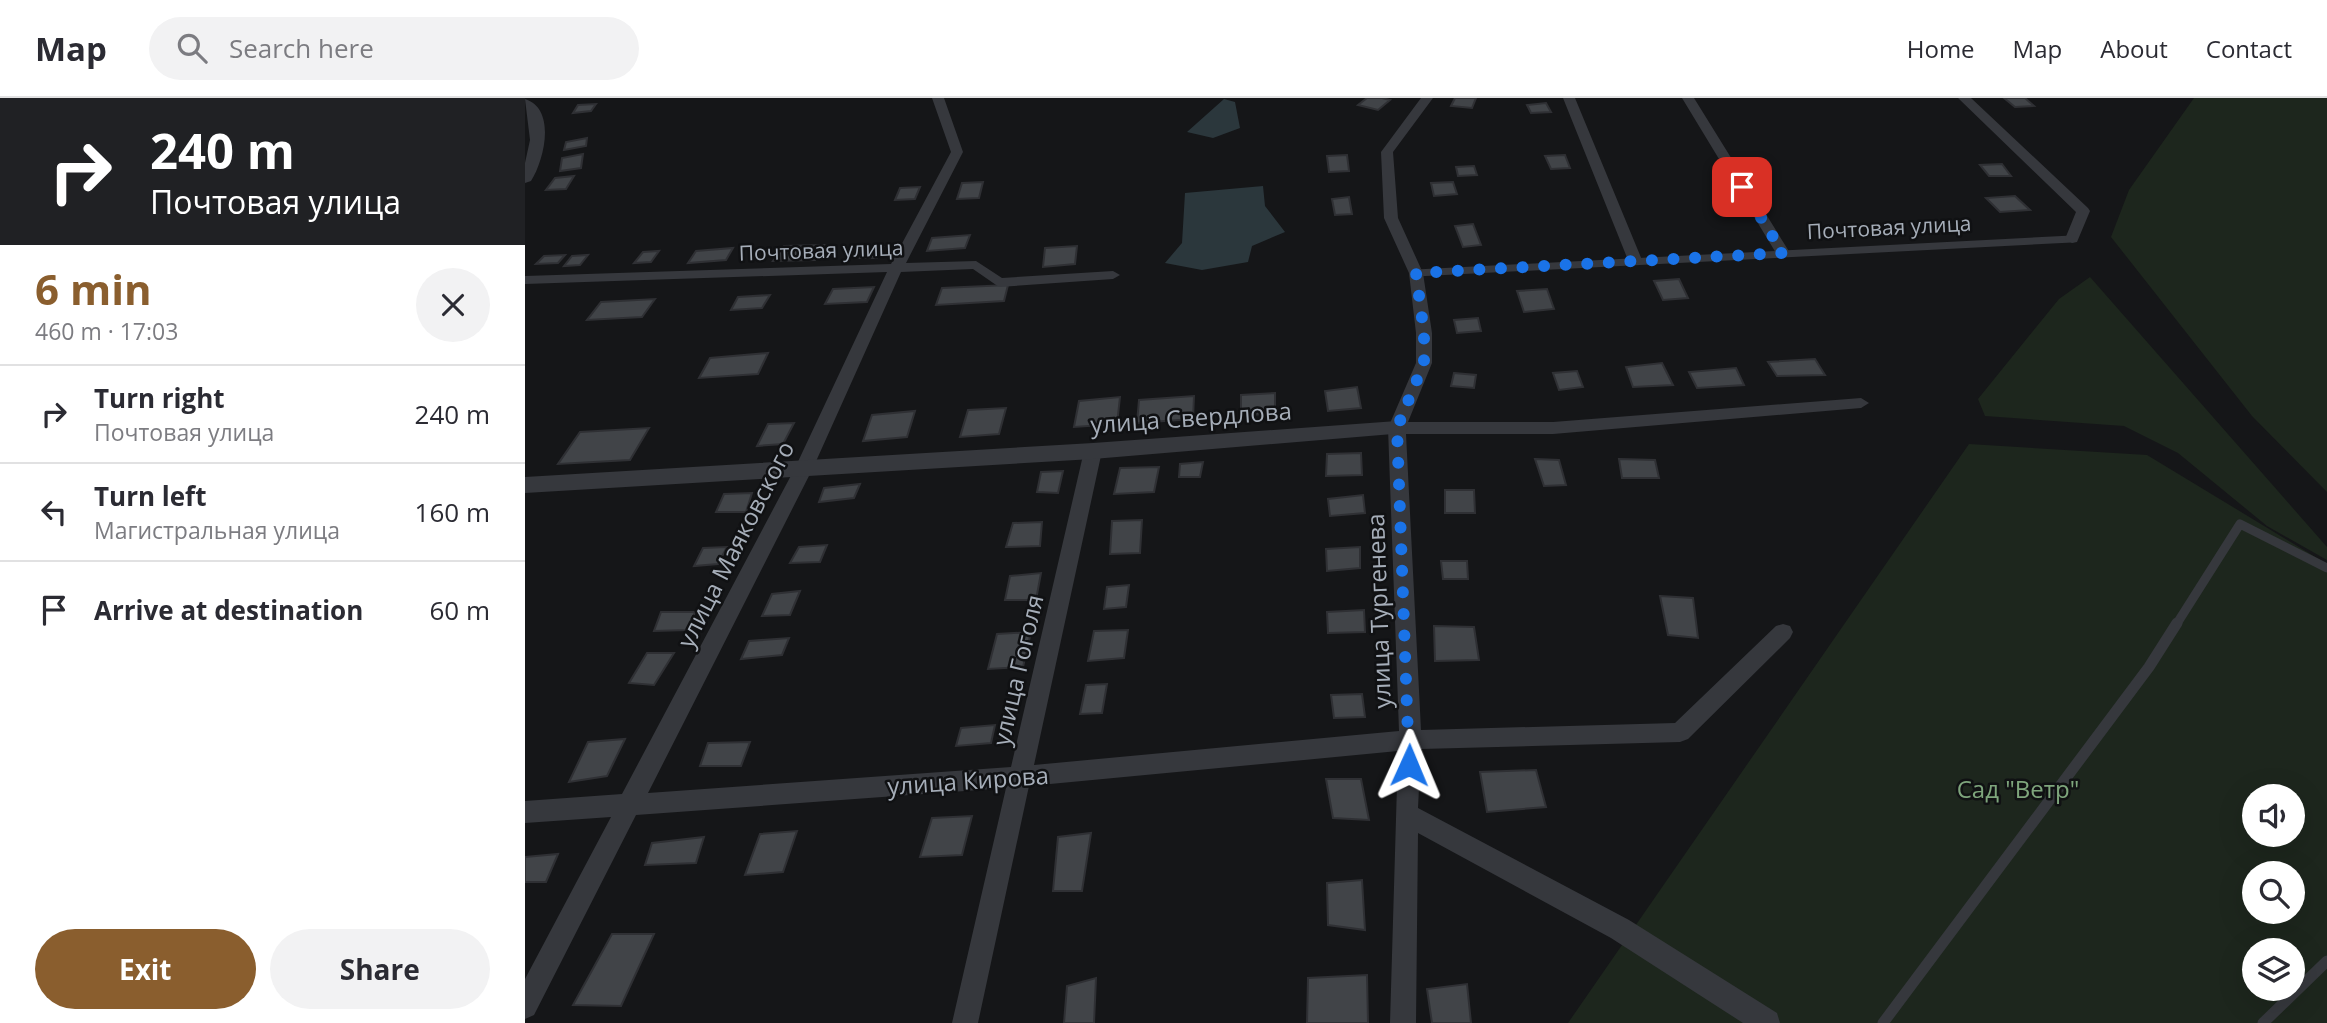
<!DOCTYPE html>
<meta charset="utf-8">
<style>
body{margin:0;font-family:"Open Sans",sans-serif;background:#f2f2f3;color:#2b2b33;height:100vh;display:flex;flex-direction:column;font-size:26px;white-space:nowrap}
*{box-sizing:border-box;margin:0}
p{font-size:23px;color:#7c7c81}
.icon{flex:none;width:38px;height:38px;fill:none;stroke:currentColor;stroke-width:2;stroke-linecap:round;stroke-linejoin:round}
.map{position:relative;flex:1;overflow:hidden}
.side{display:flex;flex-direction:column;background:#fff;width:525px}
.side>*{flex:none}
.guide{background:#202124;color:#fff;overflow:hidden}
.controls{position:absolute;left:1717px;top:686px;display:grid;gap:14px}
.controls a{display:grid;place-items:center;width:63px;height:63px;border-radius:50%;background:#fff;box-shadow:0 7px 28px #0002;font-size:35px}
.pin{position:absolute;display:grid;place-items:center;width:60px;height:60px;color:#fff;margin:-30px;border-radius:14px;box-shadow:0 4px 10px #0006}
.me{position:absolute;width:77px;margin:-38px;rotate:1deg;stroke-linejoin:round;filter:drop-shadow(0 0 5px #0008)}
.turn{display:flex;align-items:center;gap:24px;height:147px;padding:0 35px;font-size:32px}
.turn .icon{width:91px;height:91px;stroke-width:2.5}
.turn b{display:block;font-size:49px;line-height:60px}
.round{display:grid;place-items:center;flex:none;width:74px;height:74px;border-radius:37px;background:#f2f2f3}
.headline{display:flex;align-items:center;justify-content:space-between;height:119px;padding:0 35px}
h1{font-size:42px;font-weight:700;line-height:52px;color:#8a5e2e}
.button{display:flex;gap:14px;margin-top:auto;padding:14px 35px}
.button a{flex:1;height:80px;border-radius:42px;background:#8a5e2e;color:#fff;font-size:28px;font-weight:700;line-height:80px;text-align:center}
.button a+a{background:#f2f2f3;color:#2b2b33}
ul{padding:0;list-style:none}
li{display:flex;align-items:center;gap:21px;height:98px;padding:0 35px;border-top:2px solid #e1e1e2}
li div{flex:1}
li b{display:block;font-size:26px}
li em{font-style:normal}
header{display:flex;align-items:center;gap:42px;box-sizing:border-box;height:98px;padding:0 35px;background:#fff;border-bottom:2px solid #e1e1e2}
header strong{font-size:33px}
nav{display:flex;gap:38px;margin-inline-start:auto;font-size:24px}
.search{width:490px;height:63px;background:#f2f2f3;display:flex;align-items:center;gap:18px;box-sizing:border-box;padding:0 24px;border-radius:38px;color:#7c7c81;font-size:26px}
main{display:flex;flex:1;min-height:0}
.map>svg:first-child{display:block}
.green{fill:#1d261d;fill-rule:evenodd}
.water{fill:#2b373c}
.building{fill:#414448;stroke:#2f3034;stroke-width:2}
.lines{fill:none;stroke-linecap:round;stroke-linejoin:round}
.service-far2{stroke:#36383d;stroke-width:7}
.service-far1{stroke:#36383d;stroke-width:9}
.service{stroke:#36383d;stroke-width:11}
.minor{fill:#36383d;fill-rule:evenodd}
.tertiary{fill:#36383d;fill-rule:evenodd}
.route{stroke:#1a73e8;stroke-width:12;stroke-dasharray:0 21.6}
.labels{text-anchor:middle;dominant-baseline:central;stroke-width:5;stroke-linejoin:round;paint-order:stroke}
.far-street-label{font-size:21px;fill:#a6aeb9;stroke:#101113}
.street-label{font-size:24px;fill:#a6aeb9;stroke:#101113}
.park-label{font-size:24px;fill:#7ea57c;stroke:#101113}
</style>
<header>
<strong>Map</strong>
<div class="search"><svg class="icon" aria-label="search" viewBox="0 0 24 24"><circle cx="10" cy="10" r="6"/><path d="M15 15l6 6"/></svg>Search here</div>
<nav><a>Home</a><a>Map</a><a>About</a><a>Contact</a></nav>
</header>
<main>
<section class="side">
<div class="guide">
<div class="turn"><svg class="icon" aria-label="right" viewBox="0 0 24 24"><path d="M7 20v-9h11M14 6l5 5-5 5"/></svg><div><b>240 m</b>Почтовая улица</div></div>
</div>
<div class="headline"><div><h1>6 min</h1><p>460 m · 17:03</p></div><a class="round"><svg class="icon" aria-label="close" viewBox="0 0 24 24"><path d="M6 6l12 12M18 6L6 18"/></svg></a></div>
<ul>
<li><svg class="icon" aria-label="right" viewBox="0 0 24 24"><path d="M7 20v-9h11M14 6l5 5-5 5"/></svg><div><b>Turn right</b><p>Почтовая улица</p></div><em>240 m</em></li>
<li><svg class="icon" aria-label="left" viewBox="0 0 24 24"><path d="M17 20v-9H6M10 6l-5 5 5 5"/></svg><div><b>Turn left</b><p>Магистральная улица</p></div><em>160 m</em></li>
<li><svg class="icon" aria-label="arrive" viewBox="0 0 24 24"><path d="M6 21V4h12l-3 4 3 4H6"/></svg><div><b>Arrive at destination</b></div><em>60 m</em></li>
</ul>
<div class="button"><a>Exit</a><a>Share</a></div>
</section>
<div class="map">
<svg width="1802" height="925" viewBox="0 0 1802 925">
<rect width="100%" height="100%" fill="#151618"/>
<!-- green -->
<path class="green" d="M 1669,0 L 1802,0 L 1802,394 L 1727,318 L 1586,139 L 1604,92 Z
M 1565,179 L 1802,449 L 1802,462 L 1742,428 L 1653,355 L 1599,328 L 1460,318 L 1453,301 L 1534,201 Z
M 1444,346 L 1622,357 L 1802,466 L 1802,925 L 1043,925 ZM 1729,698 L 1768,698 L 1768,737 L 1729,737 ZM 1729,775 L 1768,775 L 1768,814 L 1729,814 ZM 1729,852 L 1768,852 L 1768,891 L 1729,891 Z"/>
<!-- water -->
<path class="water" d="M 699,1 L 710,4 L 715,30 L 688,40 L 662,34 Z
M 738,88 L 740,108 L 760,134 L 727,148 L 723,164 L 677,172 L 640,165 L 657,145 L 660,95 Z"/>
<!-- building -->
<path class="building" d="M 842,0 L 857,0 L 865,2 L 853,12 L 833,7 Z
M 930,0 L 951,0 L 947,10 L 926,8 Z
M 1479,0 L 1500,0 L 1509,8 L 1490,9 Z
M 1021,5 L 1026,14 L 1006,15 L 1002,7 Z
M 71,6 L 66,13 L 48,15 L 53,7 Z
M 62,40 L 61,48 L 39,52 L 41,44 Z
M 58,56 L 56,70 L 35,73 L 37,60 Z
M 822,57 L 824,73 L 804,74 L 802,58 Z
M 1040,57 L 1045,70 L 1026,71 L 1020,58 Z
M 1477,66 L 1486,78 L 1464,78 L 1455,67 Z
M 949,68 L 952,77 L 933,78 L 931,69 Z
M 49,78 L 41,91 L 21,92 L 30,80 Z
M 458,84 L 454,100 L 432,101 L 437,85 Z
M 928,84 L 932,96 L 909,98 L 906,85 Z
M 395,89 L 390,101 L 370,102 L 375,90 Z
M 1490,98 L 1505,112 L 1475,114 L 1461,100 Z
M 824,99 L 827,116 L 810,117 L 807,101 Z
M 948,126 L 956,147 L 938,149 L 930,128 Z
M 445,137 L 440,150 L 402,153 L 407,140 Z
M 299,147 L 290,162 L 248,163 L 259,148 Z
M 552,148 L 550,166 L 518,169 L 520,150 Z
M 341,149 L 358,149 L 352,160 L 335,160 Z
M 208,150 L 201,162 L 163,165 L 171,153 Z
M 134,153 L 126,164 L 109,165 L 118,154 Z
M 40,157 L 33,165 L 11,166 L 19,158 Z
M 63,157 L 55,167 L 39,168 L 47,158 Z
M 1154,181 L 1163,200 L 1138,202 L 1129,183 Z
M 483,187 L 479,203 L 411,207 L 417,190 Z
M 349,189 L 342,204 L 300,206 L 308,191 Z
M 1022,191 L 1029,211 L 999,214 L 992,193 Z
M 245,197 L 237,210 L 206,212 L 213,199 Z
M 130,201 L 117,219 L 62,222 L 76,204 Z
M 953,220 L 956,233 L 932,235 L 929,222 Z
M 243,255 L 233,276 L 174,280 L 185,260 Z
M 1290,261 L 1300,277 L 1252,278 L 1243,264 Z
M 1137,265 L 1148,287 L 1108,289 L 1101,269 Z
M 1211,270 L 1219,287 L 1172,290 L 1164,274 Z
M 1052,273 L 1058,289 L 1034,292 L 1028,275 Z
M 929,275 L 951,277 L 949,290 L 926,288 Z
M 832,289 L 836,310 L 803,313 L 800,293 Z
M 750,295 L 750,315 L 716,318 L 716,297 Z
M 669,298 L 668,321 L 612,325 L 614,302 Z
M 595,299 L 592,326 L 549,329 L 554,303 Z
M 481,310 L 474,336 L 435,339 L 443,312 Z
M 390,313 L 382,339 L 338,343 L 347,317 Z
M 269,325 L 258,346 L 232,348 L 243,326 Z
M 124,330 L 105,362 L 33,366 L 55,334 Z
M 836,355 L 837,377 L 801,378 L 802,356 Z
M 1010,361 L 1034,362 L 1041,387 L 1019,388 Z
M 1094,361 L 1130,362 L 1134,380 L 1097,380 Z
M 678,364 L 675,379 L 654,379 L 655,366 Z
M 634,369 L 629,394 L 589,396 L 595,370 Z
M 538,373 L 533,395 L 512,394 L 516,374 Z
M 335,386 L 329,400 L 294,404 L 299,390 Z
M 920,392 L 949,392 L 950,415 L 920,415 Z
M 227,395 L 221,414 L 191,414 L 199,396 Z
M 838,397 L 840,415 L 805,418 L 803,401 Z
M 617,422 L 615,455 L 585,456 L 587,423 Z
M 517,424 L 515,448 L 481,449 L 488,425 Z
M 302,447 L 295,464 L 265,465 L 274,449 Z
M 202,449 L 193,466 L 169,468 L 178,450 Z
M 835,449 L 835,470 L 802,473 L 801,451 Z
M 916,463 L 942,463 L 943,481 L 918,481 Z
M 516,475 L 511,502 L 480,502 L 485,478 Z
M 604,487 L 601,509 L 579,511 L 582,489 Z
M 275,493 L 265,517 L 237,518 L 247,496 Z
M 1135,498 L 1168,500 L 1173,540 L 1143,537 Z
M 839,512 L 840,534 L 803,535 L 802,514 Z
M 136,514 L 170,514 L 163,532 L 129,533 Z
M 909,528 L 949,529 L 954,562 L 910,563 Z
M 603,532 L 599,560 L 563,563 L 569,533 Z
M 506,534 L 498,569 L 463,571 L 472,536 Z
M 264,540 L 257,557 L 216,561 L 224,543 Z
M 122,555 L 149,555 L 129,587 L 104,585 Z
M 582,586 L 577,615 L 555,616 L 561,587 Z
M 837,596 L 840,619 L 809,620 L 806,597 Z
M 470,627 L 466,645 L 431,648 L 436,630 Z
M 100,641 L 82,678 L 44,684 L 63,644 Z
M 225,644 L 216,668 L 175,668 L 183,645 Z
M 1011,672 L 1021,709 L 962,714 L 955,674 Z
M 801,681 L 836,681 L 844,722 L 808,720 Z
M 447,718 L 437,757 L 395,759 L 407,720 Z
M 272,733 L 258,774 L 220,777 L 235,736 Z
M 566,735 L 557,793 L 528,793 L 533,739 Z
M 179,739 L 171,765 L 120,767 L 127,745 Z
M 33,756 L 21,784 L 0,784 L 0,759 Z
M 837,782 L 840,832 L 803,827 L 802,785 Z
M 87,836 L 129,836 L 96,908 L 48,907 Z
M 842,877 L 843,925 L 782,925 L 783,880 Z
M 571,880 L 569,925 L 539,925 L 542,888 Z
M 942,886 L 946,925 L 907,925 L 902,891 Z"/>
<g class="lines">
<!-- service-far2 -->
<path class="service-far2" d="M 891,175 L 1547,141"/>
<!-- service-far1 -->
<path class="service-far1" d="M 1651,527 L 1715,426 L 1802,470"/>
<!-- service -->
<path class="service" d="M 1358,925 L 1624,569 L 1652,525
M 1738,925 L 1802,863"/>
<!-- minor -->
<path class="minor" d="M 407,0 L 419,0 L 438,54 L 381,165 L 451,163 L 477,180 L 588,173 L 595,177 L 588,181 L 474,189 L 448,171 L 376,174 L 288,370 L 123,695 L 486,669 L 559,353 L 568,347 L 577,353 L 509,667 L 874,633 L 863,330 L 891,265 L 891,235 L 884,175 L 859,120 L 856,54 L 896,0 L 908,0 L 868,54 L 873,120 L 898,175 L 907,235 L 907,265 L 883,324 L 1028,324 L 1336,300 L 1344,305 L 1336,310 L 1028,336 L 881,336 L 896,632 L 1150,625 L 1251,528 L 1258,526 L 1265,528 L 1268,534 L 1265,540 L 1163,641 L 1155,644 L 896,651 L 893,710 L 1104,822 L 1252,915 L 1255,925 L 1218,925 L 1086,840 L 893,735 L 891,925 L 865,925 L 873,653 L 504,688 L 453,925 L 427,925 L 481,690 L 111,717 L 9,917 L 0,921 L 0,881 L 86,719 L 0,725 L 0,703 L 97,696 L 270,370 L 362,174 L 0,186 L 0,178 L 366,166 L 426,54 Z
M 1038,0 L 1050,0 L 1117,162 L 1115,165 L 1110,166 L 1103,162 Z
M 1157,0 L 1169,0 L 1265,155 L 1263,158 L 1253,158 L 1251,155 Z
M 1433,0 L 1446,0 L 1563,110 L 1565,113 L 1552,144 L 1547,145 L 1540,141 L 1551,114 Z"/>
<!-- tertiary -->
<path class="tertiary" d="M 0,1 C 32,11 19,63 6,83 L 0,85 L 0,65 L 5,42 Z
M 872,323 L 880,325 L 883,330 L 880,335 L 568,361 L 0,395 L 0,379 L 568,345 Z"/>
</g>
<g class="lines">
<!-- route -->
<path class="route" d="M 884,667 L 872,330 L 899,265 L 899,235 L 891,175 L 1258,155 L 1217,89"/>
</g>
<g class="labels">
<!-- far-street labels -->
<g class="far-street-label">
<text transform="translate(1364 129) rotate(-3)">Почтовая улица</text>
<text transform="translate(296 152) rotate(-2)">Почтовая улица</text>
</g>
<!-- street labels -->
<g class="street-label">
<text transform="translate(666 319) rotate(-4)">улица Свердлова</text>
<text transform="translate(210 446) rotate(-63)">улица Маяковского</text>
<text transform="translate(853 513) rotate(-92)">улица Тургенева</text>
<text transform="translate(492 572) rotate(-77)">улица Гоголя</text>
<text transform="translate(443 682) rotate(-4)">улица Кирова</text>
</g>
<!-- park labels -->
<g class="park-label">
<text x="1493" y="690">Сад "Ветр"</text>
</g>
</g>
</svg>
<div class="controls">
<a><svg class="icon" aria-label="sound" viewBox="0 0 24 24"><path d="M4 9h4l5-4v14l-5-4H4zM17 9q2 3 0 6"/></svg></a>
<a><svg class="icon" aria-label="search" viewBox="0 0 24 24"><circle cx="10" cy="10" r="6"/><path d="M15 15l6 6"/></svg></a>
<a><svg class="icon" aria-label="layers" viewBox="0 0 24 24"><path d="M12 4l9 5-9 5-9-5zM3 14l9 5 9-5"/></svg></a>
</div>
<div class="pin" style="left:1217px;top:89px;background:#d93025"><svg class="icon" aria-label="arrive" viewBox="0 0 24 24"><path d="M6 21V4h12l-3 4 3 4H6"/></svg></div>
<svg class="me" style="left:884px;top:667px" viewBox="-20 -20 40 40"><path d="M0-17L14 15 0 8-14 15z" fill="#1a73e8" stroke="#fff" stroke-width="4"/></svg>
</div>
</main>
